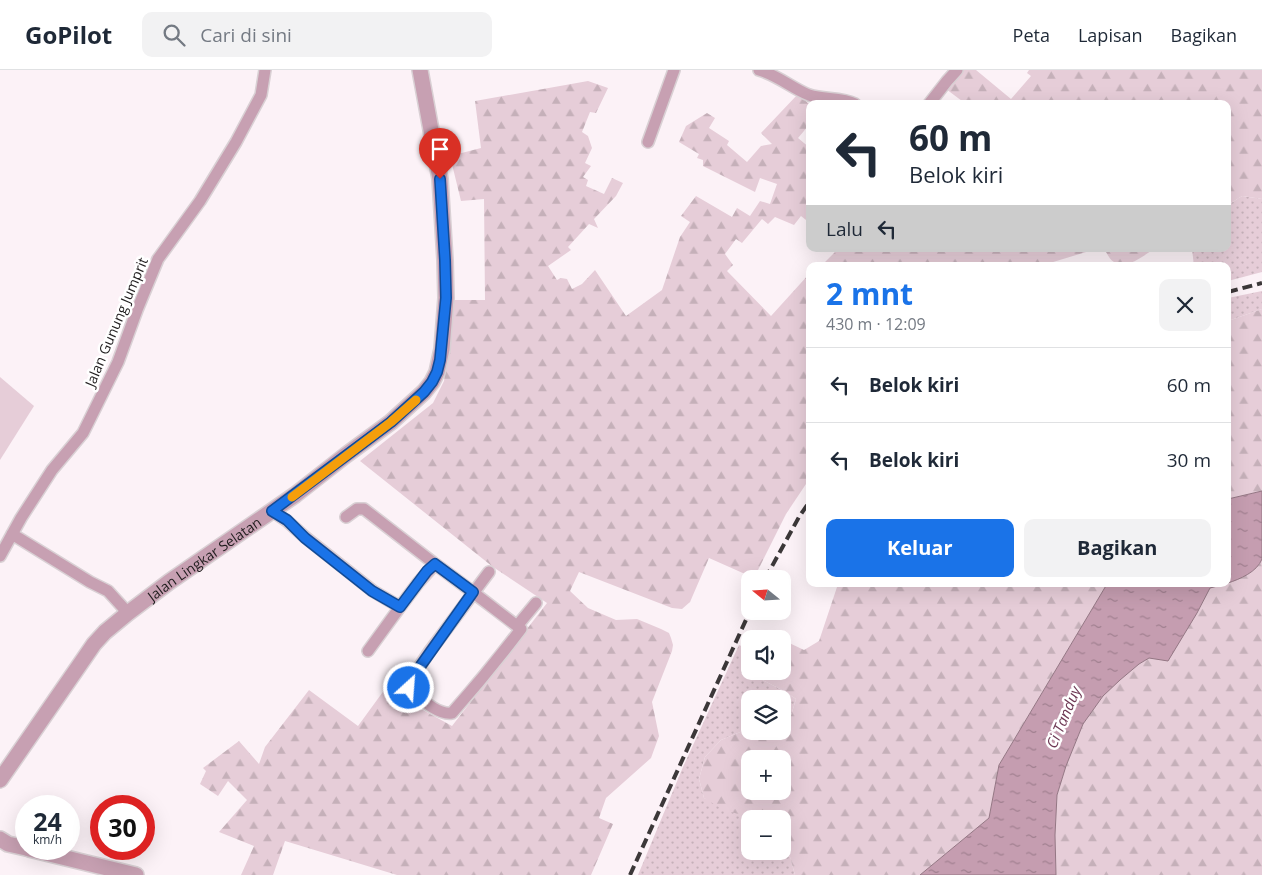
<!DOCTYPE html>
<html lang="id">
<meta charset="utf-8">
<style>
body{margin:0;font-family:"Open Sans",sans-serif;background:#f2f2f3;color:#1f2937;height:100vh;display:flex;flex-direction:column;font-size:19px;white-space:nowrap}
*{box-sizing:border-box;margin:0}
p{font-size:16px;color:#747a83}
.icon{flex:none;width:28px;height:28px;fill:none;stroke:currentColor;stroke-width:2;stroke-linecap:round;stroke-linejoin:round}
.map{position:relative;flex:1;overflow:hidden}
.sheet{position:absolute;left:806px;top:192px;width:425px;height:325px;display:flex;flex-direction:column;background:#fff;border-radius:10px;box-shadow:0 5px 20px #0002}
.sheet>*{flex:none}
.banner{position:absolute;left:806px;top:30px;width:425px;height:152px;border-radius:10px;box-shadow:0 5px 20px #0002;background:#fff;color:#1f2937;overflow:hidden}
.needle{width:32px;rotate:288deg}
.controls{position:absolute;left:741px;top:500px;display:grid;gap:10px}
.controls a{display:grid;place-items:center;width:50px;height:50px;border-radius:10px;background:#fff;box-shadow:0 5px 20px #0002;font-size:25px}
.speed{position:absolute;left:15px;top:725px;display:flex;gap:10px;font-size:25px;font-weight:700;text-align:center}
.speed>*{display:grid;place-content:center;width:65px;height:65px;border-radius:50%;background:#fff;box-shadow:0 5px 20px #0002;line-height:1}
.speed small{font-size:12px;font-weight:400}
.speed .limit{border:8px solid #d22;background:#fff;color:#111}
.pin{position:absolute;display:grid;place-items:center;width:42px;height:42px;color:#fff;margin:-51px -21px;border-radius:50% 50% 50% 0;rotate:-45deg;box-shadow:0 0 5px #0007}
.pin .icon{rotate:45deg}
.me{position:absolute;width:55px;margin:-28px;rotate:26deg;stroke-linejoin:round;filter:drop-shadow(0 0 4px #0008)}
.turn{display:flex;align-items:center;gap:18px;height:105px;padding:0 20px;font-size:22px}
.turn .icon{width:65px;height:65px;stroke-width:2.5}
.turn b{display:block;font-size:35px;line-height:42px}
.then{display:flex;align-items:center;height:48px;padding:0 20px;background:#0003;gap:10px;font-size:19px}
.round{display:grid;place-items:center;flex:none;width:52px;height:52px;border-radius:10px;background:#f2f2f3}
.overview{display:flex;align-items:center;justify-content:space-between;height:85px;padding:0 20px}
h1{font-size:30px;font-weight:700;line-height:38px;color:#1a73e8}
.button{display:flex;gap:10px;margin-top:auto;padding:10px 20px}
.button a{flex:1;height:58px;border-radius:10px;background:#1a73e8;color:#fff;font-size:20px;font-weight:700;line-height:58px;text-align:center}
.button a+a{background:#f2f2f3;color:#1f2937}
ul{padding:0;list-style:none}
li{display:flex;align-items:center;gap:15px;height:75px;padding:0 20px;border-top:1px solid #e0e1e3}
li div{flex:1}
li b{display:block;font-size:19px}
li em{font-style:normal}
header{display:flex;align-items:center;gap:30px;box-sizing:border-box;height:70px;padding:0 25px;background:#fff;border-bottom:1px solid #e0e1e3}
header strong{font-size:24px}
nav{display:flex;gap:28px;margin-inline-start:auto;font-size:18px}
.search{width:350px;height:45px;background:#f2f2f3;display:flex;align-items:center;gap:12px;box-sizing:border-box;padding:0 18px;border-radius:10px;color:#747a83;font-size:19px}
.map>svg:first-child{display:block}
.grass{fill:url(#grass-dots)}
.forest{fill:url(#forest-firs);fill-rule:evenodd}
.park{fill:#e6cdd8}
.water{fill:url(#water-ripples);stroke:#947784}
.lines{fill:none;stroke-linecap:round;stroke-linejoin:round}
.minor-casing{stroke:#d9d0d4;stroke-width:14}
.tertiary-casing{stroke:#d9d0d4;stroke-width:18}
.minor{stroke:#c7a0b2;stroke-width:11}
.tertiary{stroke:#c7a0b2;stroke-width:15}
.rail{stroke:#3c3839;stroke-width:4;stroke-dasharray:10 5;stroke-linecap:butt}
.route-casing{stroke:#114b97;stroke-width:12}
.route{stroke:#1a73e8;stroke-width:9}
.slow{stroke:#f59e0b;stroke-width:9}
.labels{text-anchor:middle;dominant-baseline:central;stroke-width:5;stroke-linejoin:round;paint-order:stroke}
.street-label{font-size:14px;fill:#201d1e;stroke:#fff}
.water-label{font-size:15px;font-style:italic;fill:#6e3854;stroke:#fff}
</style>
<header>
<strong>GoPilot</strong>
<div class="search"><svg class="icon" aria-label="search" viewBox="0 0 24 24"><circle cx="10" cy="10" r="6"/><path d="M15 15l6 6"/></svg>Cari di sini</div>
<nav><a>Peta</a><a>Lapisan</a><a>Bagikan</a></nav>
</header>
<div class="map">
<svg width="1262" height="805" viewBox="0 0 1262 805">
<defs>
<pattern id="grass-dots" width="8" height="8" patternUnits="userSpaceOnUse" patternTransform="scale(1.25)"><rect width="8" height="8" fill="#e6cdd8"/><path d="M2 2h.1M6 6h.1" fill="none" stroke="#c5b0b9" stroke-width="1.8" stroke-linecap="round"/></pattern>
<pattern id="forest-firs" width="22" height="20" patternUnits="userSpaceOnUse" patternTransform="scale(1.25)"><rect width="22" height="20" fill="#e6cdd8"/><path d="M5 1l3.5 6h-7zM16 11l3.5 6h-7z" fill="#c5b0b9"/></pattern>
<pattern id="water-ripples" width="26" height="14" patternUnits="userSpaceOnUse" patternTransform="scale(1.25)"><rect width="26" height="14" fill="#c59db0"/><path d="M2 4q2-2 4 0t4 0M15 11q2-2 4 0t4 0" fill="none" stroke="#a07f8f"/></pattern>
</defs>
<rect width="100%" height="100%" fill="#fcf2f7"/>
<!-- grass -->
<path class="grass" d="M 1242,126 L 1262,129 L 1262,202 L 1228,211 L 1228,196 L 1194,196 L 1192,179 L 1228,179 L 1228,135 Z
M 1262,221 L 1262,239 L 1228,251 L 1228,228 Z
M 739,575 L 750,580 L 747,588 L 750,597 L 750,601 L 751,601 L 753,605 L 784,621 L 796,629 L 789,652 L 783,653 L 782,629 L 750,629 L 750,658 L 721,670 L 705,687 L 699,709 L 704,728 L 756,749 L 750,749 L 750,781 L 782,781 L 783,776 L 790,787 L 795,805 L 638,805 L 683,697 Z"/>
<!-- forest -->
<path class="forest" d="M 962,0 L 976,0 L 1011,29 L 1031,6 L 1027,3 L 1029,0 L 1262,0 L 1262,129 L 1242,126 L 1228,135 L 1228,34 L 966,34 L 946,19 Z
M 588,11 L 608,18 L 596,43 L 590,42 L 582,62 L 588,66 L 592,78 L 585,93 L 591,96 L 583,107 L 588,110 L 586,116 L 604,124 L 612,108 L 623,113 L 616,126 L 594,149 L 598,158 L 589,154 L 568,177 L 571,180 L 548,196 L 557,210 L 561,208 L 567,209 L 572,219 L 582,214 L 595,200 L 626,246 L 662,220 L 680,167 L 690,152 L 681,146 L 696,126 L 732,147 L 737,138 L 750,146 L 760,131 L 770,134 L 777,114 L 760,108 L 755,122 L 703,96 L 703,90 L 697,88 L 699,84 L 679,72 L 686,56 L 707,43 L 715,48 L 709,58 L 729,71 L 727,75 L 747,92 L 761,76 L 772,74 L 761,63 L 798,24 L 808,33 L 834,34 L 810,34 L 810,55 L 809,55 L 798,68 L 810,78 L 810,146 L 806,150 L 801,146 L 794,155 L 775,147 L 768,154 L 762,149 L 742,173 L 736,169 L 725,184 L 733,195 L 727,201 L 771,246 L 810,203 L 810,408 L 786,444 L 754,508 L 709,488 L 690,532 L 682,539 L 672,538 L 579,502 L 570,521 L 588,538 L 616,550 L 637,549 L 661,559 L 669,563 L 671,568 L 673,575 L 672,581 L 652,632 L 659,666 L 651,688 L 606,728 L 599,748 L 613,754 L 591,805 L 397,805 L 285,771 L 273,805 L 241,805 L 254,776 L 219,762 L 247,730 L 228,711 L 218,726 L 200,714 L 206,701 L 203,698 L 239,671 L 259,694 L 265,677 L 309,620 L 358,656 L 385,619 L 452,656 L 547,533 L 493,497 L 360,391 L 433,333 L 444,311 L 453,230 L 485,230 L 484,129 L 461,131 L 450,86 L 481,78 L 475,31 Z
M 835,179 L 1096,179 L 1040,196 L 821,196 L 837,180 Z
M 1104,179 L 1154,179 C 1144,185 1126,201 1114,192 C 1109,189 1107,183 1104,179 Z
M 1262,239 L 1262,421 L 1228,429 L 1228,251 Z
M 1262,489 L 1262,805 L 1056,805 L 1055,765 L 1057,725 L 1066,696 L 1083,654 L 1103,626 L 1119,610 L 1139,594 L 1149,588 L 1197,543 L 1210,518 C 1226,513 1255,507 1262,489 Z
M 838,514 L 1107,514 L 999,695 L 989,748 L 920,805 L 795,805 L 790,787 L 783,776 L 782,749 L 756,749 L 724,740 L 704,728 L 699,709 L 705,687 L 721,670 L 750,658 L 750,661 L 782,661 L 783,653 L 789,652 L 796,629 L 784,621 L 753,605 L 751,601 L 782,601 L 783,570 L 804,580 L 819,571 ZM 750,689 L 782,689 L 782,721 L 750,721 Z"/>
<!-- park -->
<path class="park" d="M 0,307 L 34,336 L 0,390 Z"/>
<!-- water -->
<path class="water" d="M 1262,421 L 1262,489 C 1257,502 1240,509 1228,513 L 1228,429 Z
M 1107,514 L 1225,514 L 1210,518 L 1197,543 L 1168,591 L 1149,588 L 1139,594 L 1120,610 L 1103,626 L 1083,654 L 1066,696 L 1057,725 L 1055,765 L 1056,805 L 920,805 L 989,748 L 999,695 Z"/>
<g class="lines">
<defs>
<path id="minor" d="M 759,0 C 777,5 792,18 809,25 C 824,30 841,27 855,34
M 929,34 L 947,11 L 957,0
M 648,72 L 674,0
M 272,441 L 287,451 L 305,467 L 373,521 L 400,537 L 418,513 L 435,494 C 464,515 492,537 521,559 C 499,588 476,616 452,643 C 436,645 421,628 409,618 L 409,612 L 430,581 L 489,502
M 346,447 L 357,439 L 364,439 L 435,494
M 12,464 L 90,512 L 108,521 L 128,543
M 0,486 L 21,448 L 52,400 L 83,363 L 118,292 L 137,240 L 158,189 L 200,131 L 236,72 L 261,25 L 265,0
M 517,556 L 536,533
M 368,581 L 400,537"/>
<g id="tertiary">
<path id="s1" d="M 0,710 L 83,590 L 94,574 L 105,562 L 128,543 L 169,512 L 295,425 L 346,385 L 391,352 L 424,322 L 432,312 L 437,302 L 442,279 L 446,228 L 445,190 L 440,109 L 420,0"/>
<path d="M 0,769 L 8,774 L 26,778"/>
<path d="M 29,779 L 136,805"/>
</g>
</defs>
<!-- minor casing -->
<use href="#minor" class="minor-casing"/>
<!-- tertiary casing -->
<use href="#tertiary" class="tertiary-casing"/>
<!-- minor -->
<use href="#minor" class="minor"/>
<!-- tertiary -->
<use href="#tertiary" class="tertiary"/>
<!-- rail -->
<path class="rail" d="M 1228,222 L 1262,213
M 765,509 L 799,447 L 810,431
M 630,805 L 750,541"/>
</g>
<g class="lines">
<defs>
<path id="route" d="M 409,618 L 408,616 L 412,608 L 473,522 L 435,494 L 427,501 L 400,537 L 372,521 L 305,468 L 287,450 L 272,441 L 391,352 L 424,322 L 432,312 L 437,302 L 440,290 L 446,228 L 445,190 L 440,109"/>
</defs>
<!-- route casing -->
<use href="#route" class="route-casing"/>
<!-- route -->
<use href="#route" class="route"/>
<!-- slow -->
<path class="slow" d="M 292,427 L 391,352 L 416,330"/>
</g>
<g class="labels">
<!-- street labels -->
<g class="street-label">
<text transform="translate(116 252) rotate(-67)">Jalan Gunung Jumprit</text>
<text stroke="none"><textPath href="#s1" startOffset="305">Jalan Lingkar Selatan</textPath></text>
</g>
<!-- water labels -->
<g class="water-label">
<text transform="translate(1063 647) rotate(-67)">Ci Tanduy</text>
</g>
</g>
</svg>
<div class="controls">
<a><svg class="needle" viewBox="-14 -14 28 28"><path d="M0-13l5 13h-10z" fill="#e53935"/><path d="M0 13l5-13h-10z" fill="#747a83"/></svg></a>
<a><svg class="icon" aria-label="sound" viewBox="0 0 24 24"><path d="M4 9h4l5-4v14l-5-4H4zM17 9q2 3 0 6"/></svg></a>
<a><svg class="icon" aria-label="layers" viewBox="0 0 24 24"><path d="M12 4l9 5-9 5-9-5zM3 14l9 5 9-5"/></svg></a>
<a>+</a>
<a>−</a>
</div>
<div class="speed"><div>24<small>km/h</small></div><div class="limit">30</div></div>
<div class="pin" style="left:440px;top:109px;background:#d93025"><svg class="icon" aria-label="arrive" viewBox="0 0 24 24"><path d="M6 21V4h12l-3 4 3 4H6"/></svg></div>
<svg class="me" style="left:409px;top:618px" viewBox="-20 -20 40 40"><circle r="17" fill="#1a73e8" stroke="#fff" stroke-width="3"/><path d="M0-11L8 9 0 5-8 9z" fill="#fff"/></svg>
<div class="banner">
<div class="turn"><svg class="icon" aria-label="left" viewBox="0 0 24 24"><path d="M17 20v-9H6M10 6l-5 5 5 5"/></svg><div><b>60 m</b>Belok kiri</div></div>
<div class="then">Lalu<svg class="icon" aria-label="left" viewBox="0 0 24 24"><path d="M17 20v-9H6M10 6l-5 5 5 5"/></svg></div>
</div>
<section class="sheet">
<div class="overview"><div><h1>2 mnt</h1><p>430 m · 12:09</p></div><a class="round"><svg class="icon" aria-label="close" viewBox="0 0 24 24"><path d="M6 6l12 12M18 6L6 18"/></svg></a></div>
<ul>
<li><svg class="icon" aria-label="left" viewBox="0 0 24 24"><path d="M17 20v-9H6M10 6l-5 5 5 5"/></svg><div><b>Belok kiri</b></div><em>60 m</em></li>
<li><svg class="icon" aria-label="left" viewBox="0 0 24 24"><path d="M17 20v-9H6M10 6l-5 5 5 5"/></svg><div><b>Belok kiri</b></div><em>30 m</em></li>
</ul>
<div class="button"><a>Keluar</a><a>Bagikan</a></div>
</section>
</div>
